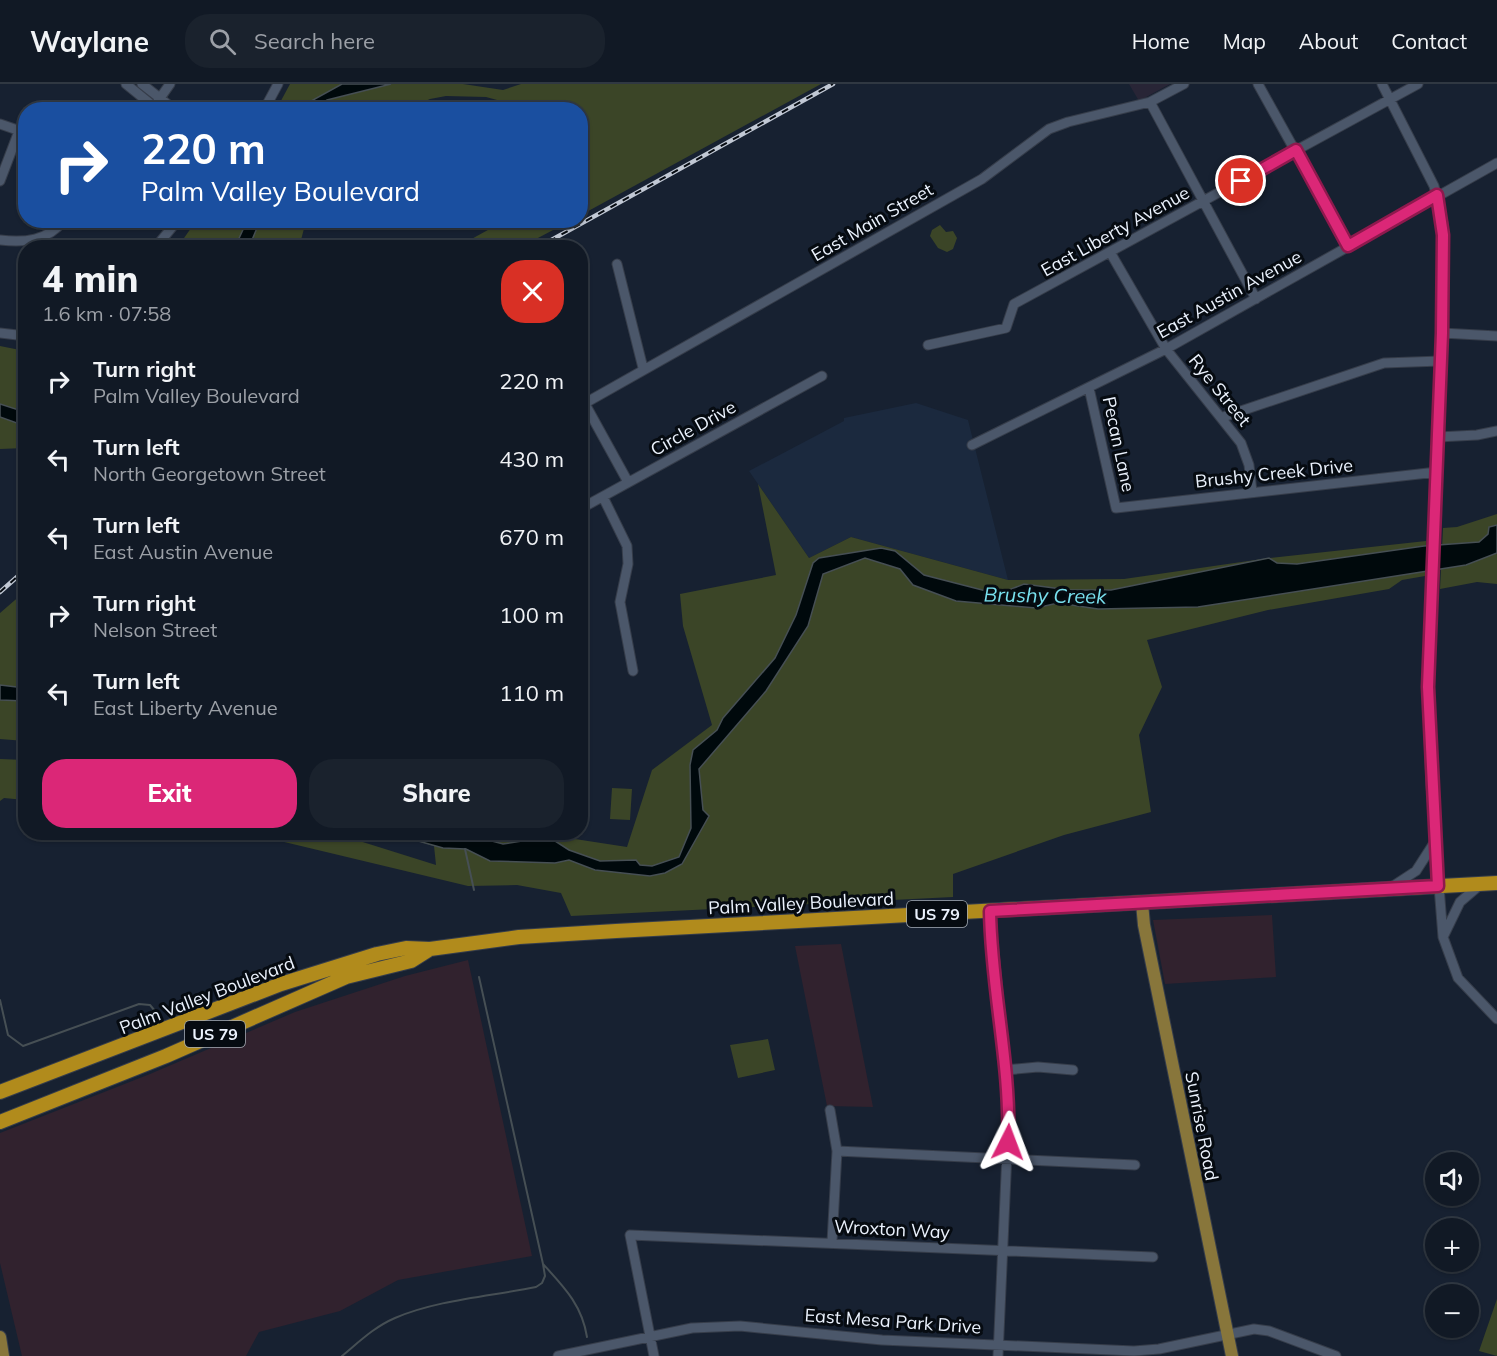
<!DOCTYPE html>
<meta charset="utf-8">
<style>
body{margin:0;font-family:Mulish,sans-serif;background:#1a222d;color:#f1f3f6;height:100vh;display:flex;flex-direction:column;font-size:22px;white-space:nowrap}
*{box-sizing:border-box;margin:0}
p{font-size:20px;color:#9ca0a7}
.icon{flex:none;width:33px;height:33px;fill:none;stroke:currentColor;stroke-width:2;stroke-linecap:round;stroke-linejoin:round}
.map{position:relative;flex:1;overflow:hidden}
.details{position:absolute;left:18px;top:156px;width:570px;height:600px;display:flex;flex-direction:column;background:#111925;border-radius:24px;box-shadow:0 2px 4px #0004,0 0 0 2px #303842}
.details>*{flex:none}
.hud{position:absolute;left:18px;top:18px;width:570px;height:126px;border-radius:24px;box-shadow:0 2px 4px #0004,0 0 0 2px #303842;background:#1a4fa0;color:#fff;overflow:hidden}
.buttons{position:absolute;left:1425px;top:1068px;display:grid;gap:12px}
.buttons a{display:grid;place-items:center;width:54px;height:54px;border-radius:50%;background:#111925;box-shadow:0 2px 4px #0004,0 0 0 2px #303842;font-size:30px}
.pin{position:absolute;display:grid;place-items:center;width:51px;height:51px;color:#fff;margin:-26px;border:3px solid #fff;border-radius:50%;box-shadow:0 2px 6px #0007}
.me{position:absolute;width:66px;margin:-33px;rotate:3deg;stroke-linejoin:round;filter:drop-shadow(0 0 4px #0008)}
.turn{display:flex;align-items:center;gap:21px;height:126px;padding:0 24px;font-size:27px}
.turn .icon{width:78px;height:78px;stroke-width:2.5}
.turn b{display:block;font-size:42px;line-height:51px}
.round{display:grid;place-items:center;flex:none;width:63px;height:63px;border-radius:24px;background:#1a222d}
.overview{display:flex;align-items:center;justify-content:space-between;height:102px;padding:0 24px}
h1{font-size:36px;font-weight:800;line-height:45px}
.button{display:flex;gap:12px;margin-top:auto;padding:12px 24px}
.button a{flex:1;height:69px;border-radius:24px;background:#db2777;color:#fff;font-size:24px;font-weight:800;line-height:69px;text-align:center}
.button a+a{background:#1a222d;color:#f1f3f6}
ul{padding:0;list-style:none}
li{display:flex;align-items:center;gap:18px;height:78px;padding:0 24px}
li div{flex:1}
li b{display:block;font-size:22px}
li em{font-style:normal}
header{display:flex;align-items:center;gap:36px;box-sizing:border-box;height:84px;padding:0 30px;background:#111925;border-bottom:2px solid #303842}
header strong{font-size:28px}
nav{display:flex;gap:33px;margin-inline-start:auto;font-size:21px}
.search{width:420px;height:54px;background:#1a222d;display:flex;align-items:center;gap:15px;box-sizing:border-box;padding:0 21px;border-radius:24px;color:#9ca0a7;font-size:22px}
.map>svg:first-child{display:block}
.commercial{fill:#31222e}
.built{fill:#1b293e}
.education{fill:#282536}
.green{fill:#3b4527}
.water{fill:#00090c;stroke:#464f54;stroke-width:1.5}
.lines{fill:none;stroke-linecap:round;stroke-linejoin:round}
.stream{stroke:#464f54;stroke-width:2}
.minor-casing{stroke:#363d4a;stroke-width:11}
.major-casing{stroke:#363d4a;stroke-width:14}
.highway-casing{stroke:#363d4a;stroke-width:16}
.minor{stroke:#4b576a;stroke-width:9}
.major{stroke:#88763b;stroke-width:12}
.highway{stroke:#b18b1c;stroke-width:14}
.rail-casing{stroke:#c1c8d4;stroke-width:4.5}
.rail{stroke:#060b11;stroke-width:2;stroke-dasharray:7;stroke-linecap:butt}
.route-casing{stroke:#8e194d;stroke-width:15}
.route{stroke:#db2777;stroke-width:10}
.labels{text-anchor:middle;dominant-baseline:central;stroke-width:6;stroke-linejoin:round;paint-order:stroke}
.shield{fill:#060b11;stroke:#a6adb6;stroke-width:1.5}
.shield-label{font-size:16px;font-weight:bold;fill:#ebf2fd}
.street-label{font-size:18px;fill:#ebf2fd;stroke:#060b11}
.water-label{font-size:20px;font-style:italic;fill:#78e0ee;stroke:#060b11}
</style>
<header>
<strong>Waylane</strong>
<div class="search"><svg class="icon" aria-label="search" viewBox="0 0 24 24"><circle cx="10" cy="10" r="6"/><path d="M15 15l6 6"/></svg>Search here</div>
<nav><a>Home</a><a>Map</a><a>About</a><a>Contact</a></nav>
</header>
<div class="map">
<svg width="1497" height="1272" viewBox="0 0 1497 1272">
<rect width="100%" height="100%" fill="#172131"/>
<!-- commercial -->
<path class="commercial" d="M 1272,831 L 1276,893 L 1165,900 L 1153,836 Z
M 841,860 L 873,1023 L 827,1022 L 795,862 Z
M 468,876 L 532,1172 L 398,1196 L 340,1227 L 259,1248 L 246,1272 L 22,1272 L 0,1179 L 0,1049 L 150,990 L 295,928 L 405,892 Z"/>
<!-- built -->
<path class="built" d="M 916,319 L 968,336 L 1008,496 L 851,453 L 809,474 L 749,387 L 844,337 L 844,334 Z"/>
<!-- education -->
<path class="education" d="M 1129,0 L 1170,0 L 1139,17 Z"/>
<!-- green -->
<path class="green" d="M 290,0 L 342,0 L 302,22 L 301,25 L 276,26 Z
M 391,0 L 463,0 L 503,6 L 521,0 L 821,0 L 581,131 L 580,26 L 520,25 L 516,21 L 486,13 L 446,12 L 430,15 L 408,25 L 314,26 L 327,16 Z
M 506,136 L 570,136 L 570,137 L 521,163 L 457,163 Z
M 196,137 L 247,137 L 235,163 L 177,164 Z
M 260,137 L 306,137 L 301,156 L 294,163 L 249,164 Z
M 940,141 L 946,148 L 953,147 L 957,154 L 953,165 L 947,168 L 938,164 L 930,152 L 932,146 Z
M 0,262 L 25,267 L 25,328 L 0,320 Z
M 0,333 L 25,342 L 25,364 L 0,365 Z
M 758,400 L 809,474 L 851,453 L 1008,496 L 1124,495 L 1269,474 L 1426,457 L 1425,492 L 1402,496 L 1389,505 L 1268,526 L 1147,556 L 1162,603 L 1139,651 L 1151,728 L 1064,751 L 953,790 L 953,813 L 571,832 L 561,809 L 517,801 L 468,802 L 247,749 L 334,749 L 436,781 L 434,762 L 390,749 L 536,749 L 627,763 L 652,686 L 712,641 L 683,542 L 680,510 L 776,491 Z
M 1497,430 L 1497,500 L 1477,498 L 1440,505 L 1443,444 L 1457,443 Z
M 22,510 L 25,512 L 25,657 L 0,655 L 0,529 Z
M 0,675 L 25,676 L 25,716 L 4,714 L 0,717 Z
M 612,704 L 632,705 L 630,736 L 610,735 Z
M 768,955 L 775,986 L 738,994 L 730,961 Z
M 1497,1215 L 1497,1272 L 1479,1267 Z"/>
<!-- water -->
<path class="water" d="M 342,0 L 391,0 L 327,16 L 314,25 L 301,25 L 302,22 Z
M 247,137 L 260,137 L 249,163 L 235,163 Z
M 0,320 L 25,328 L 25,342 L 0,333 Z
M 1497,441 L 1497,469 L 1466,481 L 1198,523 L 1098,525 L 1058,519 L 1036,524 L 956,517 L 913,501 L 900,485 L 865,474 L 823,490 L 808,542 L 766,607 L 699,685 L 703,726 L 709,732 L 682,780 L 665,789 L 650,792 L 595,786 L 569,776 L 555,779 L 490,777 L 466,765 L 443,764 L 390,749 L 462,749 L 503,760 L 541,754 L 552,755 L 569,766 L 600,777 L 636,776 L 640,781 L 652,782 L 679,773 L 691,744 L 690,681 L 693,666 L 717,646 L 723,634 L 775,574 L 796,531 L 813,479 L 819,474 L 881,464 L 895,467 L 924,491 L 990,508 L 1004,508 L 1024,500 L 1069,506 L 1111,506 L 1269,474 L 1277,479 L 1297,480 L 1424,462 L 1479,458 L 1488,450 L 1489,443 Z
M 0,601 L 25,604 L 25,617 L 0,616 Z"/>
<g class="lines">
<!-- stream -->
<path class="stream" d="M 465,765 L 474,806
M 479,893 L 543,1180 C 564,1203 582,1221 587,1253
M 0,916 L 8,951 L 23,962 L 139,920 L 150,921 L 160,933
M 342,1272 C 359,1258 374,1243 395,1234 C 436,1216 492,1212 536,1203 L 542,1199 L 545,1192 L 543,1180"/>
<defs>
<path id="minor" d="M 126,0 L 158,26
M 142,0 L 175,26
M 1258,0 L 1348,162
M 1382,0 L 1434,102 L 1443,139 L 1442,249 L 1427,603 L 1431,701 L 1443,853 L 1458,894 L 1497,935
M 158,17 L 170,0
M 1150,18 L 1256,215
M 264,26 L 278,0
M 0,40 L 26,49
M 0,97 L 19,47
M 0,156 C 24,159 48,157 64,136
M 155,164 L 178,136
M 1110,168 L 1166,265 L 1241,359 L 1249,381 L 1252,408
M 617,180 L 643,284
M 0,249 L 26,252
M 1442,249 L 1497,252
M 928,261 L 1006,244 L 1014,220 L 1418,0
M 1089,304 L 1116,424 L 1437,388
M 585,320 L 628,398
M 580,322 L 982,95 L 1049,45 L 1068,38 L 1150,18 L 1184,0
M 1223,333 L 1384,279 L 1441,277
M 1438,353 L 1477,351 L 1497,347
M 972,361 L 1166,265 L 1497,79
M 603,413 L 627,462 L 628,480 L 620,518 L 633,587
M 580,425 L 822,292
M 1390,804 L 1416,787 L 1434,759
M 990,827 L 1009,1023 L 998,1272
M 1444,851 L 1460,818 L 1481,800
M 1006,986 L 1038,983 L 1073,986
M 830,1026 L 837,1067 L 832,1158
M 837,1067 L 1135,1081
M 558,1272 L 692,1244 L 740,1242 L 882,1256 L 1134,1267 L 1159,1265 L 1254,1245 L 1269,1247 L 1336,1272
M 654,1272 L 630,1151 L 1153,1173"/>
<path id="major" d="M 1142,819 L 1144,841 L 1232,1272
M 0,1253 L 3,1272"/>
<path id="highway" d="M 0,1008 L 281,900 L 377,870 L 406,864 L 430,865 L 519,853 L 616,847 L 1497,799
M 0,1038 L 166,972 L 346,893 L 411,877 L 430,865"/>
</defs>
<!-- minor casing -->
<use href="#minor" class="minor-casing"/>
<!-- major casing -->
<use href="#major" class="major-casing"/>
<!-- highway casing -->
<use href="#highway" class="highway-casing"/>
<!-- minor -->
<use href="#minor" class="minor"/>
<!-- major -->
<use href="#major" class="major"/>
<!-- highway -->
<use href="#highway" class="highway"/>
<defs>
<path id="rail" d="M 537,164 L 833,0
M 0,508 L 26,485"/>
</defs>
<!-- rail casing -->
<use href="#rail" class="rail-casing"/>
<!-- rail -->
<use href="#rail" class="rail"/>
</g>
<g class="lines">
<defs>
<path id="route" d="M 1008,1058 C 1011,980 991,905 990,827 L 1438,802 L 1428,603 L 1442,249 L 1443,151 L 1437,111 L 1348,162 L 1296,66 L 1241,97"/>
</defs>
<!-- route casing -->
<use href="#route" class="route-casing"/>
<!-- route -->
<use href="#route" class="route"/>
</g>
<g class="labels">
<!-- shield labels -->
<g class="shield">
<rect x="907" y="817" width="60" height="26" rx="4.5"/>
<rect x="185" y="937" width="60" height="26" rx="4.5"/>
</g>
<g class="shield-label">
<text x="937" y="830">US 79</text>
<text x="215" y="950">US 79</text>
</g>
<!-- street labels -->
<g class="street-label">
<text transform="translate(872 138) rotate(-30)">East Main Street</text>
<text transform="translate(1115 147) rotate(-29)">East Liberty Avenue</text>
<text transform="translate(1229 210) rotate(-29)">East Austin Avenue</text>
<text transform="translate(1220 306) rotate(51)">Rye Street</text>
<text transform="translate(693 344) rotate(-29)">Circle Drive</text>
<text transform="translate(1119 360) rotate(78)">Pecan Lane</text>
<text transform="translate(1274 389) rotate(-6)">Brushy Creek Drive</text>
<text transform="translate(801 819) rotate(-3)">Palm Valley Boulevard</text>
<text transform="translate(207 911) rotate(-21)">Palm Valley Boulevard</text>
<text transform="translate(1202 1042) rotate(79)">Sunrise Road</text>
<text transform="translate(892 1145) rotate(3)">Wroxton Way</text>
<text transform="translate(893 1237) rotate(4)">East Mesa Park Drive</text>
</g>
<!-- water labels -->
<g class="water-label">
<text transform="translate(1045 511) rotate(1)">Brushy Creek</text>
</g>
</g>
</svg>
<div class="buttons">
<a><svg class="icon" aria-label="sound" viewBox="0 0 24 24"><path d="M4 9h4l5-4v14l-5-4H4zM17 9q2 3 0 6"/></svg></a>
<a>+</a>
<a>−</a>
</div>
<div class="pin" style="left:1241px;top:97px;background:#d93025"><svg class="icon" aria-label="arrive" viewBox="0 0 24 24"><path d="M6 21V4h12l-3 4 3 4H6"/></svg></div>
<svg class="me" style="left:1008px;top:1058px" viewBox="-20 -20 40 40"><path d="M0-17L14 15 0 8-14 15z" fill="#db2777" stroke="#fff" stroke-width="4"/></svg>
<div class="hud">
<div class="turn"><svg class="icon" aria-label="right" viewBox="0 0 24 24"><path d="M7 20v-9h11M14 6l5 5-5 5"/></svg><div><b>220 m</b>Palm Valley Boulevard</div></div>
</div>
<section class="details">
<div class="overview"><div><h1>4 min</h1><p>1.6 km · 07:58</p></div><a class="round" style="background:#d93025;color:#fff"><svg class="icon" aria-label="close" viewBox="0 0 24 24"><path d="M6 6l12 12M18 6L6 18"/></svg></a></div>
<ul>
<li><svg class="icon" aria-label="right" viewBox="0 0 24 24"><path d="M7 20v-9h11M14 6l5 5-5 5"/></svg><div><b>Turn right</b><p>Palm Valley Boulevard</p></div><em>220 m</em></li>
<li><svg class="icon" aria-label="left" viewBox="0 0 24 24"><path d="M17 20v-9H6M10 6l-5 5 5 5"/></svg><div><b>Turn left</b><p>North Georgetown Street</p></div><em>430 m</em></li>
<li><svg class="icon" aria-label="left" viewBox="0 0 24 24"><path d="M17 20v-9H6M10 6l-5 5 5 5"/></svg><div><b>Turn left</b><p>East Austin Avenue</p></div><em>670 m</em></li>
<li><svg class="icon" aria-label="right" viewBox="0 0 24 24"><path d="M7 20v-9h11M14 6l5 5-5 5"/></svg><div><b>Turn right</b><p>Nelson Street</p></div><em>100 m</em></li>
<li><svg class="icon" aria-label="left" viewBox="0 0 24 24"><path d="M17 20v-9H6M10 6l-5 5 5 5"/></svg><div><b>Turn left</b><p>East Liberty Avenue</p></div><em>110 m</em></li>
</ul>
<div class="button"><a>Exit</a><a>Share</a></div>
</section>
</div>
